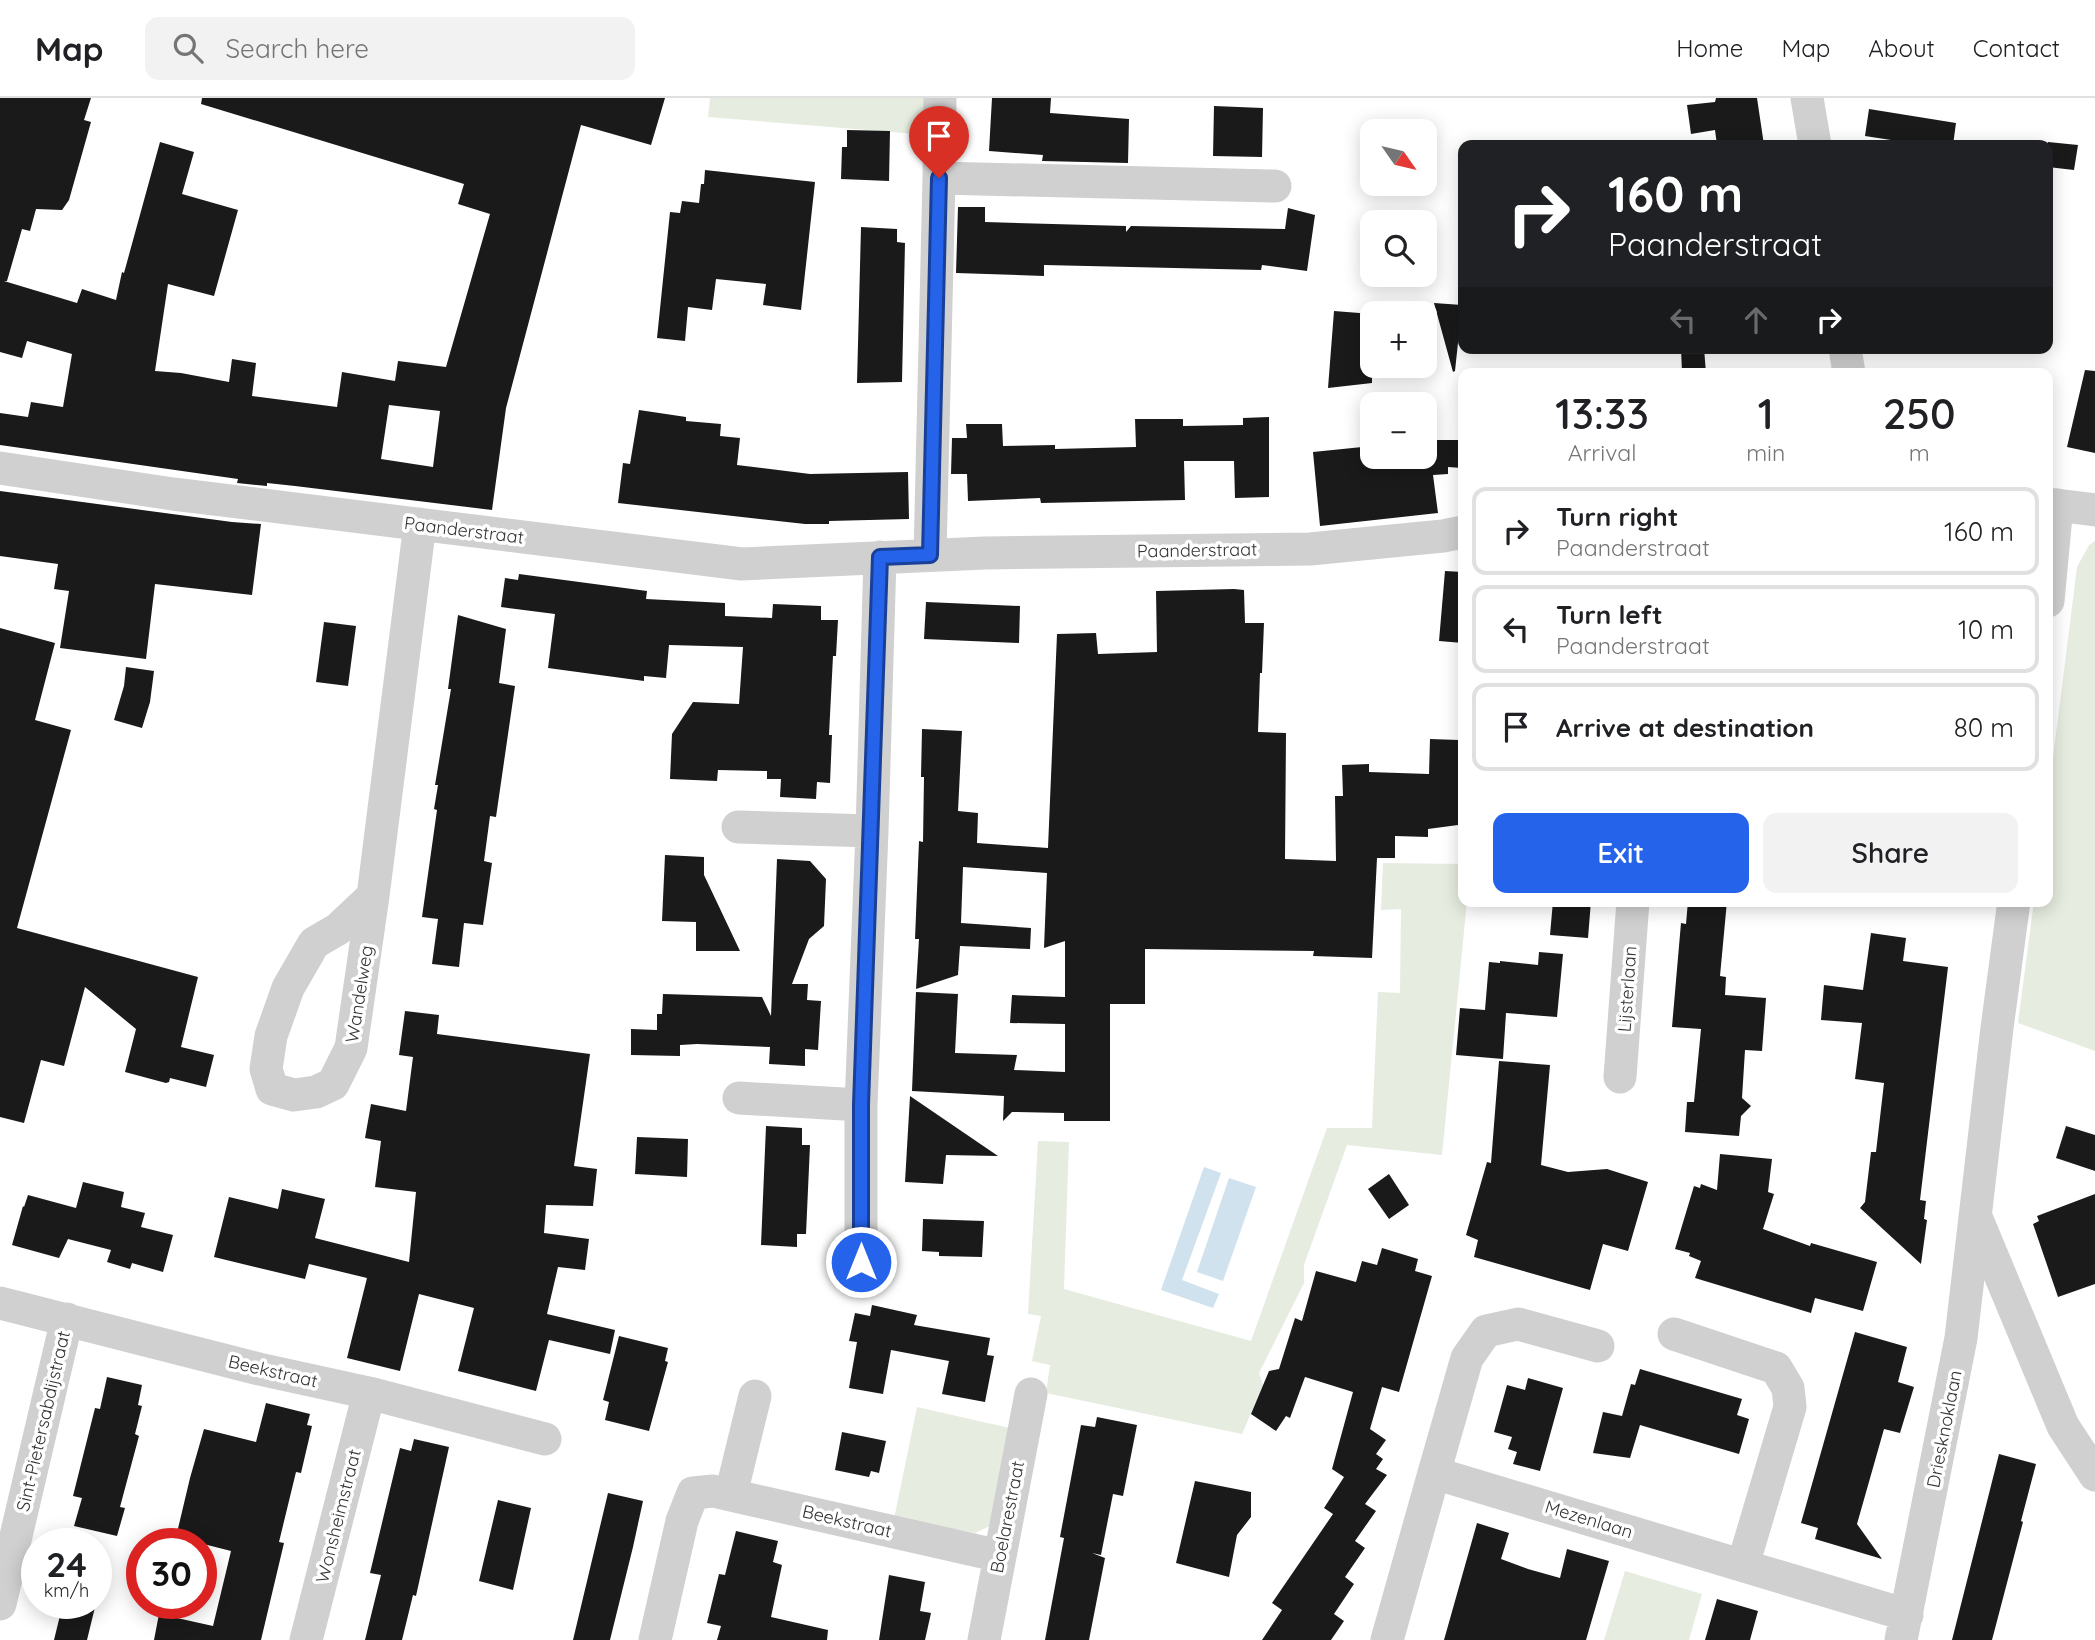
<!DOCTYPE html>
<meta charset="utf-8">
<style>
body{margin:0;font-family:Quicksand,sans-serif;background:#f2f2f2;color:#202124;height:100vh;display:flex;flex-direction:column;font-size:26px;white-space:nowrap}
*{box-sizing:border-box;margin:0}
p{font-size:23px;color:#757577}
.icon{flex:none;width:38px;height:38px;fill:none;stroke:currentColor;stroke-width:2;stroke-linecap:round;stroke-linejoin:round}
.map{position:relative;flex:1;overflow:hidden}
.drawer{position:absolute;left:1458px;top:270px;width:595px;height:539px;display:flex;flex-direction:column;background:#fff;border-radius:14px;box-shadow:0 4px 18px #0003}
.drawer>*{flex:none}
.banner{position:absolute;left:1458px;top:42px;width:595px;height:214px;border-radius:14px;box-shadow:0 4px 18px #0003;background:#202124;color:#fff;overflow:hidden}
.needle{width:46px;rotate:124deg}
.fabs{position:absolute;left:1360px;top:21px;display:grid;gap:14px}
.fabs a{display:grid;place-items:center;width:77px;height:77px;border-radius:14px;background:#fff;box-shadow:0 4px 18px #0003;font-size:35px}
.speed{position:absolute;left:21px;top:1430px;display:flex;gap:14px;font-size:35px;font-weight:700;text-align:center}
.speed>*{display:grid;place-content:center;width:91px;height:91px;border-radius:50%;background:#fff;box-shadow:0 4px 18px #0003;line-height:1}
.speed small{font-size:18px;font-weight:400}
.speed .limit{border:10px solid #d22;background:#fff;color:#111}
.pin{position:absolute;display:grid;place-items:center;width:60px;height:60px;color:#fff;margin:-72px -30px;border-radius:50% 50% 50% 0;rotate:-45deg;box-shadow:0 0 7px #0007}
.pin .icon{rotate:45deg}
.me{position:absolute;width:77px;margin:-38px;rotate:0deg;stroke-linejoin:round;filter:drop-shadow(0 0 5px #0008)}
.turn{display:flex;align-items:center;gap:24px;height:147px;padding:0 35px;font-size:32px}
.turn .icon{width:91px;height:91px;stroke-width:2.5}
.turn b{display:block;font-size:49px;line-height:60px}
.lanes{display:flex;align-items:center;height:66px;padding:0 35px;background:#0003;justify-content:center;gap:35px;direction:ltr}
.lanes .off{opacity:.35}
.eta{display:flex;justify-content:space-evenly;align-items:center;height:119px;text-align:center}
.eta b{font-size:42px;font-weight:600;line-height:49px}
.primary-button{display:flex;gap:14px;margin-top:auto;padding:14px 35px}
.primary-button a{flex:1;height:80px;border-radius:14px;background:#2563eb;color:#fff;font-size:28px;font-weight:600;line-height:80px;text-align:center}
.primary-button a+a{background:#f2f2f2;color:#202124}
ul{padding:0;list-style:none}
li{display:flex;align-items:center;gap:21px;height:88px;margin:0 14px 10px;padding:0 21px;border:4px solid #e0e0e0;border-radius:14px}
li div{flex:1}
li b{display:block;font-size:26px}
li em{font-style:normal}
header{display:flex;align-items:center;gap:42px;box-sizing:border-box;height:98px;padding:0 35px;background:#fff;border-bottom:2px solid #e0e0e0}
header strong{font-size:33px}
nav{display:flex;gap:38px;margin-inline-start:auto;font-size:24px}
.search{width:490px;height:63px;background:#f2f2f2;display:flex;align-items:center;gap:18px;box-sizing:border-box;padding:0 24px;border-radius:14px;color:#757577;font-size:26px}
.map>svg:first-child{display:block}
.green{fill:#e6ecdf}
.water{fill:#cfe2ee}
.building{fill:#1a1a1a;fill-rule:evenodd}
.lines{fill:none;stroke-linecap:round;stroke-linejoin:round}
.minor{stroke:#d0d0d0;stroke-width:33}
.route-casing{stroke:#184099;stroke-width:18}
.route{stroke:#2563eb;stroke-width:12}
.labels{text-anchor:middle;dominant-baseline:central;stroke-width:7;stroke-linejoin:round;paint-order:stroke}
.street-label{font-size:18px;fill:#333;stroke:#fff}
</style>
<header>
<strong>Map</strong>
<div class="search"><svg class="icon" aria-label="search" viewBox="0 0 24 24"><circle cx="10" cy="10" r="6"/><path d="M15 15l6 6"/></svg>Search here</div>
<nav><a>Home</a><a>Map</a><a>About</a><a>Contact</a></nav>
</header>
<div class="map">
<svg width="2095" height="1542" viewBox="0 0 2095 1542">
<rect width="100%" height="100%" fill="#fff"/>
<!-- green -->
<path class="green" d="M 710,0 L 930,0 L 929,37 L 708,19 Z
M 2095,443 L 2095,953 L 2018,925 L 2034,803 L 2048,803 L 2048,700 L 2077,469 L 2089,447 Z
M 1383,765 L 1463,766 L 1463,803 L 1467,803 L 1442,1057 L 1347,1047 L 1304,1167 L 1304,1185 L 1259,1275 L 1263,1287 L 1242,1336 L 1046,1295 L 1050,1267 L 1032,1263 L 1041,1218 L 1028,1216 L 1038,1043 L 1069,1044 L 1064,1191 L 1251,1243 L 1327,1030 L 1372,1030 L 1378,894 L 1400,895 L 1401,811 L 1381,812 Z
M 917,1309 L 1014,1331 L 992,1427 L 975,1435 L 894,1421 Z
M 1625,1473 L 1702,1496 L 1689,1542 L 1604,1542 Z"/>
<!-- water -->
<path class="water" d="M 1204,1069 L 1221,1075 L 1182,1182 L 1219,1196 L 1213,1210 L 1161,1192 Z
M 1229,1080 L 1256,1089 L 1223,1183 L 1197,1174 Z"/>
<!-- building -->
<path class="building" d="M 0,0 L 91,0 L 84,22 L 91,24 L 69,102 L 62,112 L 36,111 L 30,133 L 22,131 L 7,183 L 4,183 L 77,205 L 82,191 L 116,202 L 122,174 L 124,175 L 160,44 L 194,54 L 182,96 L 238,112 L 214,198 L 168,186 L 155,273 L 181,275 L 229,284 L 232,261 L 256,265 L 252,298 L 337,309 L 342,274 L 395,283 L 398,263 L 446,269 L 490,116 L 458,106 L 464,86 L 201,6 L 202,0 L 665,0 L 651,47 L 581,27 L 506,310 L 492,412 L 295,388 L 267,385 L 267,388 L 237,385 L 238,381 L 0,347 L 0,315 L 28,319 L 31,304 L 63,309 L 72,256 L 27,243 L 22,260 L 0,254 ZM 389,307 L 440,313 L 433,369 L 381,361 Z
M 992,0 L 1051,0 L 1050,15 L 1129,21 L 1128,65 L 1042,63 L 1043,57 L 989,53 Z
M 1716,0 L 1757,0 L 1764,47 L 1717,47 L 1715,32 L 1691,36 L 1687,7 L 1715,4 Z
M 1214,8 L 1263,10 L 1262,59 L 1213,58 Z
M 1869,11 L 1956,25 L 1953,47 L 1903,47 L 1904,44 L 1865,38 Z
M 847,32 L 890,33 L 889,83 L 841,81 L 842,49 L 847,49 Z
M 2048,44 L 2078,47 L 2074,72 L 2048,69 Z
M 705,72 L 815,84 L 801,212 L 763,207 L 766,186 L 716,181 L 712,212 L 688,209 L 685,243 L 657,240 L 670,114 L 680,115 L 682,103 L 699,105 L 701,86 L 704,86 Z
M 958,109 L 985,109 L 985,124 L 1126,128 L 1126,134 L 1131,128 L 1285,131 L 1288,110 L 1315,117 L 1307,173 L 1262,167 L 1261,172 L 1044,167 L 1044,178 L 956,175 Z
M 861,129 L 897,131 L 897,144 L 905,145 L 902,284 L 857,285 Z
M 1434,205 L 1462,207 L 1455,273 L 1453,274 Z
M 1334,213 L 1372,216 L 1372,285 L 1328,290 Z
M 1681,250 L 1704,250 L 1706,275 L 1682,275 Z
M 2085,272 L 2095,273 L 2095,355 L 2067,349 Z
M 639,312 L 686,319 L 686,323 L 721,326 L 720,338 L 740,340 L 737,367 L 810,376 L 908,374 L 909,421 L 829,423 L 829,426 L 805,426 L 618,405 L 623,365 L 630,366 Z
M 1269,319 L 1269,399 L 1235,400 L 1234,363 L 1184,363 L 1185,402 L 1041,405 L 1040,400 L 968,403 L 967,376 L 951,376 L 952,340 L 967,340 L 966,326 L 1002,326 L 1003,348 L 1055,347 L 1055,351 L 1136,349 L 1135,321 L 1183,321 L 1183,328 L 1243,327 L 1243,320 Z
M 1424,342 L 1463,342 L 1462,370 L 1448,369 L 1448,376 L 1433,377 L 1438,415 L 1320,428 L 1313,354 L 1372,348 L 1372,359 L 1424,359 Z
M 0,393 L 232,424 L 261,426 L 252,497 L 155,486 L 146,561 L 60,550 L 69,493 L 54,491 L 58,466 L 0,458 Z
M 1445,473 L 1463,474 L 1463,545 L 1439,543 Z
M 519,476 L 647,493 L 646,501 L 725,505 L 725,518 L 772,520 L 773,506 L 821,508 L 821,522 L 838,522 L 836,558 L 833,558 L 829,637 L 832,637 L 830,685 L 817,684 L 816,701 L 780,699 L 781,681 L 767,681 L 767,673 L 718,672 L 717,683 L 670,681 L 672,636 L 693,604 L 739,606 L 743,549 L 669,547 L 666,580 L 644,578 L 644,583 L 548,570 L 555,516 L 501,509 L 505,480 L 518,482 Z
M 1234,491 L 1244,492 L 1245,525 L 1264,525 L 1262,575 L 1260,575 L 1258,634 L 1286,635 L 1285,761 L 1336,763 L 1335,698 L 1343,698 L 1342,667 L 1369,666 L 1369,674 L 1429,676 L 1430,641 L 1459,642 L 1458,727 L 1428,731 L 1428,739 L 1395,738 L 1395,760 L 1377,760 L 1372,860 L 1313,858 L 1314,853 L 1145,851 L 1145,906 L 1110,906 L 1110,1023 L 1064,1023 L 1064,1015 L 1012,1014 L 1003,1023 L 1004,998 L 912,993 L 916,894 L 958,896 L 955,955 L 1017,957 L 1014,972 L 1065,974 L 1065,926 L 1010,925 L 1012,897 L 1065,899 L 1065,843 L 1044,850 L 1047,775 L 963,769 L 961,825 L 1031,830 L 1030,851 L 960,848 L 958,877 L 916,891 L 919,841 L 915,841 L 919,743 L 923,744 L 924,679 L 921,679 L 922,631 L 962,633 L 958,713 L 978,715 L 977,745 L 1048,750 L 1057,536 L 1096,535 L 1098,556 L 1157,554 L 1156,493 Z
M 926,504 L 1020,508 L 1019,545 L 924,541 Z
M 458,517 L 506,531 L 499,585 L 515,588 L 496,719 L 490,718 L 484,763 L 492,765 L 483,827 L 464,825 L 459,869 L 432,866 L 438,821 L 422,819 L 437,712 L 434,711 L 438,687 L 435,687 L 451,591 L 448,591 Z
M 324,524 L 356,528 L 348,588 L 316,584 Z
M 0,530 L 55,545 L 35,622 L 71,632 L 17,830 L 198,879 L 181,949 L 214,957 L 206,989 L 170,980 L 169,984 L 166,985 L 125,974 L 136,931 L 85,889 L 64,968 L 41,962 L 24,1025 L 0,1019 Z
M 126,569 L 154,573 L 150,604 L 142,630 L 114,622 L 124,588 Z
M 665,757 L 704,759 L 704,777 L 740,853 L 696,853 L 696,824 L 662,823 Z
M 777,761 L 810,763 L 826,781 L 824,828 L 809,841 L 792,886 L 808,886 L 807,902 L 821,903 L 818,952 L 805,951 L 805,968 L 769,966 L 770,949 L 697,946 L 680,947 L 680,958 L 631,957 L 631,931 L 657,932 L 657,916 L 662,916 L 663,896 L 762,899 L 771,918 Z
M 1553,803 L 1591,803 L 1588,840 L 1550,837 Z
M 1688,803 L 1727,803 L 1720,878 L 1726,879 L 1725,897 L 1766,900 L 1762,953 L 1745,952 L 1742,1000 L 1751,1008 L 1741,1018 L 1739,1038 L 1685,1034 L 1687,1004 L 1694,1004 L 1701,931 L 1672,929 L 1681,825 L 1686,826 Z
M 1871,835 L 1906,840 L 1903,863 L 1948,869 L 1920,1102 L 1926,1103 L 1924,1121 L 1927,1122 L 1921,1166 L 1860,1110 L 1865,1104 L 1871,1054 L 1876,1054 L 1884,985 L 1855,981 L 1862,925 L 1821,922 L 1824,887 L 1863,892 Z
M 1539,854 L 1563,856 L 1557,919 L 1506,915 L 1503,961 L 1456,957 L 1460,910 L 1485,912 L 1489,864 L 1500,865 L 1500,863 L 1538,867 Z
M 405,913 L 439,917 L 437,936 L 590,956 L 574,1068 L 597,1071 L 593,1108 L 546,1107 L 544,1135 L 589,1141 L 585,1172 L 558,1169 L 547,1216 L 615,1232 L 610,1256 L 549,1242 L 536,1293 L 458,1273 L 474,1210 L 419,1196 L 400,1273 L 347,1260 L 367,1180 L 309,1166 L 305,1181 L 214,1159 L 229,1099 L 278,1111 L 282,1091 L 325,1101 L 315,1140 L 409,1164 L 416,1094 L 375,1089 L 381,1043 L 365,1040 L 371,1006 L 406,1013 L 413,959 L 399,957 Z
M 1499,963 L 1550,967 L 1541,1067 L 1568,1074 L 1607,1071 L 1648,1084 L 1628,1153 L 1603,1146 L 1590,1192 L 1474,1159 L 1478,1142 L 1466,1137 L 1487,1064 L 1491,1065 Z
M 910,998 L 998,1058 L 946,1057 L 943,1086 L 905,1084 Z
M 766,1028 L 802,1030 L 802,1047 L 810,1047 L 806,1136 L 797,1136 L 797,1149 L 761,1147 Z
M 2066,1028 L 2095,1037 L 2095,1073 L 2056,1060 Z
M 637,1039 L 688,1041 L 687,1079 L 635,1076 Z
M 1720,1056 L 1772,1061 L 1768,1094 L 1774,1096 L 1763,1131 L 1810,1148 L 1811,1145 L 1877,1164 L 1863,1213 L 1815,1200 L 1811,1215 L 1695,1180 L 1701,1163 L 1689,1158 L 1690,1155 L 1675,1151 L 1694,1088 L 1700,1090 L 1701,1086 L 1717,1092 Z
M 1389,1076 L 1409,1107 L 1389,1121 L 1368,1091 Z
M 83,1084 L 124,1094 L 121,1109 L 145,1115 L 141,1129 L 173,1137 L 163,1174 L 132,1165 L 130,1171 L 107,1164 L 111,1152 L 68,1141 L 59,1160 L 12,1147 L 23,1108 L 24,1109 L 28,1097 L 76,1110 Z
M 2095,1096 L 2095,1186 L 2058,1199 L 2033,1126 L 2039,1123 L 2037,1118 Z
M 923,1121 L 984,1123 L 982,1159 L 939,1158 L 939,1154 L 922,1153 Z
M 1382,1150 L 1418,1161 L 1415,1173 L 1432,1178 L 1399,1294 L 1382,1289 L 1370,1331 L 1386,1342 L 1376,1356 L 1383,1361 L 1376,1371 L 1387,1377 L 1365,1406 L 1376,1413 L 1355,1443 L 1365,1450 L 1345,1479 L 1354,1486 L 1334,1516 L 1344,1523 L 1331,1542 L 1262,1542 L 1282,1512 L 1272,1505 L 1333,1416 L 1324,1410 L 1344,1379 L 1332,1371 L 1353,1294 L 1305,1279 L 1290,1320 L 1286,1318 L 1276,1333 L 1251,1316 L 1269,1273 L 1279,1271 L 1295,1220 L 1302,1223 L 1316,1173 L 1356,1184 L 1362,1163 L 1377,1167 Z
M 872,1207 L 917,1217 L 914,1227 L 990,1240 L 987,1257 L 994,1258 L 985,1304 L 942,1296 L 949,1263 L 891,1252 L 883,1296 L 849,1290 L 857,1244 L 849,1243 L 855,1215 L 870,1218 Z
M 1855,1234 L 1907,1249 L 1898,1284 L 1914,1289 L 1900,1335 L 1884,1331 L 1857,1426 L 1882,1461 L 1815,1441 L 1818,1430 L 1801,1425 Z
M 619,1238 L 668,1250 L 665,1263 L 668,1264 L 649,1333 L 605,1322 L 609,1304 L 603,1302 Z
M 1640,1271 L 1742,1301 L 1737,1317 L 1749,1321 L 1739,1356 L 1640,1327 L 1630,1360 L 1593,1355 L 1603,1314 L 1622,1318 L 1631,1286 L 1635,1287 Z
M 107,1279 L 142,1287 L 138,1307 L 142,1308 L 135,1336 L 139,1338 L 120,1409 L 125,1410 L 117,1438 L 74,1428 L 82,1400 L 73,1398 L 95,1310 L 100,1311 Z
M 1528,1280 L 1563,1290 L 1540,1373 L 1513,1366 L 1517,1354 L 1508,1351 L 1512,1339 L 1494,1334 L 1507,1287 L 1525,1292 Z
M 266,1305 L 310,1316 L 307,1327 L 312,1328 L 301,1375 L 296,1374 L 279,1444 L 284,1445 L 261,1542 L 154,1542 L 159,1516 L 213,1528 L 231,1453 L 176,1439 L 190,1380 L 204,1331 L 256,1344 Z
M 1097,1319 L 1137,1327 L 1123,1398 L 1113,1396 L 1101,1457 L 1092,1455 L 1105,1460 L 1089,1542 L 1045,1542 L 1064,1440 L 1060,1439 L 1081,1327 L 1095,1329 Z
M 842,1334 L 886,1343 L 879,1375 L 871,1373 L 869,1379 L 835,1372 Z
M 414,1341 L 449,1349 L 416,1498 L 413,1497 L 402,1542 L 365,1542 L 381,1477 L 370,1475 L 400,1350 L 411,1353 Z
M 1999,1356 L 2036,1366 L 2021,1423 L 2023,1424 L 1992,1542 L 1952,1542 Z
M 1195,1383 L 1251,1394 L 1251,1419 L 1237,1437 L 1229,1479 L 1176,1465 Z
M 608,1395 L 643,1403 L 633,1449 L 610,1542 L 573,1542 Z
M 498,1402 L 531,1410 L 513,1492 L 479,1483 Z
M 1477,1425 L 1509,1435 L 1501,1461 L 1528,1471 L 1560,1480 L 1567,1451 L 1609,1463 L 1586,1542 L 1444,1542 Z
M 736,1433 L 778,1443 L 773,1464 L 782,1467 L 771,1519 L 828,1532 L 827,1542 L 717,1542 L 721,1528 L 707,1525 L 719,1476 L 725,1477 Z
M 889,1477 L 925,1484 L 920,1513 L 931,1515 L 925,1542 L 879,1542 Z
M 1717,1501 L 1758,1513 L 1750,1542 L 1705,1542 Z
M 63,1505 L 96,1505 L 87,1542 L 54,1542 Z"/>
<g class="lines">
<!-- minor -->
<path class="minor" d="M 1807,0 L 1815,47
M 939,80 L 940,0
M 1845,250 L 1849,275
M 0,370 L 173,396 L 742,466 L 985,455 L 1310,451 L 1443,438 L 1463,434
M 2048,406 L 2095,412
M 930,457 L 939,80 L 1275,88
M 2048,503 L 2057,407
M 738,729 L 872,733 L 861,1007
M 872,733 L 880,459
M 373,798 L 338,831 L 314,845 L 288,890 L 271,938 L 266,971 L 272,991 L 294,997 L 316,994 L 333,986 L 351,950 L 373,798 L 420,426
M 1620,979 L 1633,803
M 739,1000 L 861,1007 L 861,1164
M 1976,1119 L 2063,1328 L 2095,1377
M 0,1205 L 259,1271 L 369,1295 L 545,1341
M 1674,1236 L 1776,1270 L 1788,1290 L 1790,1309 L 1743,1467
M 1434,1375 L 1467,1260 L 1486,1233 L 1518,1226 L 1598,1248
M 731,1396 L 755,1298
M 0,1506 L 67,1221
M 306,1542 L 369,1295
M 655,1542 L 682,1423 L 693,1395 L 713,1393 L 1000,1458
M 984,1542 L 1031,1296
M 1387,1542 L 1434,1375 L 1907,1517
M 1901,1542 L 1961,1240 L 1997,930 L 2014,803"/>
</g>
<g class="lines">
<defs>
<path id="route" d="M 861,1164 L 861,1007 L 880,459 L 930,457 L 939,80"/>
</defs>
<!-- route casing -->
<use href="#route" class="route-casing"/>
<!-- route -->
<use href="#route" class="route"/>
</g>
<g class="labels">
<!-- street labels -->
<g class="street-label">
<text transform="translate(464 432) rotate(7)">Paanderstraat</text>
<text transform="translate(1197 452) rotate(-1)">Paanderstraat</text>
<text transform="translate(1627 891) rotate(-86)">Lijsterlaan</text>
<text transform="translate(359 896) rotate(-81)">Wandelweg</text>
<text transform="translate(273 1273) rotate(13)">Beekstraat</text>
<text transform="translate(43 1323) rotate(-77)">Sint-Pietersabdijstraat</text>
<text transform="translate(1944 1331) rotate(-79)">Driesknoklaan</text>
<text transform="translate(338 1418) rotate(-76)">Wonsheimstraat</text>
<text transform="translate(1007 1419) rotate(-79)">Boelarestraat</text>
<text transform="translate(1589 1421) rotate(17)">Mezenlaan</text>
<text transform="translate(847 1423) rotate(13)">Beekstraat</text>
</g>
</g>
</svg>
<div class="fabs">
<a><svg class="needle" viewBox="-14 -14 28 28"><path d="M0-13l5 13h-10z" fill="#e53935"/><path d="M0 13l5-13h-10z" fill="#757577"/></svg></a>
<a><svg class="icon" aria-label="search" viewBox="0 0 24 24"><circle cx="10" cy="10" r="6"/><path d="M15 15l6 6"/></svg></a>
<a>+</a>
<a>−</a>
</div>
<div class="speed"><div>24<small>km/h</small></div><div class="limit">30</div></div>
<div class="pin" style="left:939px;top:80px;background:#d93025"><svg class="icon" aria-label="arrive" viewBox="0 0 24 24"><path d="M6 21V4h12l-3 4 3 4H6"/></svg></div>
<svg class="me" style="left:861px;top:1164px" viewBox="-20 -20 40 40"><circle r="17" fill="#2563eb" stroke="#fff" stroke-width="3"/><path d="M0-11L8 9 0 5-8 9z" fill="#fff"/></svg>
<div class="banner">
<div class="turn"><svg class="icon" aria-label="right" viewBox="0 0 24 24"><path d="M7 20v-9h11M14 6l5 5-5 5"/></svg><div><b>160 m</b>Paanderstraat</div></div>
<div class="lanes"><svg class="icon off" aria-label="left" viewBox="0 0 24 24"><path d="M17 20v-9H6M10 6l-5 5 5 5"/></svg><svg class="icon off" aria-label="ahead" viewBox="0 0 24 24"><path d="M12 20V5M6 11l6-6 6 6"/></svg><svg class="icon" aria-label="right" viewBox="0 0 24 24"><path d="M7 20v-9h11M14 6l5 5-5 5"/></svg></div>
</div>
<section class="drawer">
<div class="eta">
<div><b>13:33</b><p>Arrival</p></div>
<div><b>1</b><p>min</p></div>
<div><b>250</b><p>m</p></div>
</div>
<ul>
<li><svg class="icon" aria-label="right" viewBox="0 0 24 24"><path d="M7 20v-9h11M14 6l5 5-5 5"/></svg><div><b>Turn right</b><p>Paanderstraat</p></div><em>160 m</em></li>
<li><svg class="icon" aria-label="left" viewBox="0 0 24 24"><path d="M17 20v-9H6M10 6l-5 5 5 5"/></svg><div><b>Turn left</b><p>Paanderstraat</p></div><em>10 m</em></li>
<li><svg class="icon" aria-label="arrive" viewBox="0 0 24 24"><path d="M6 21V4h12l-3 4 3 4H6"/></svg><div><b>Arrive at destination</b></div><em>80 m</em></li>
</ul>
<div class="primary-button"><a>Exit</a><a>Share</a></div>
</section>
</div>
